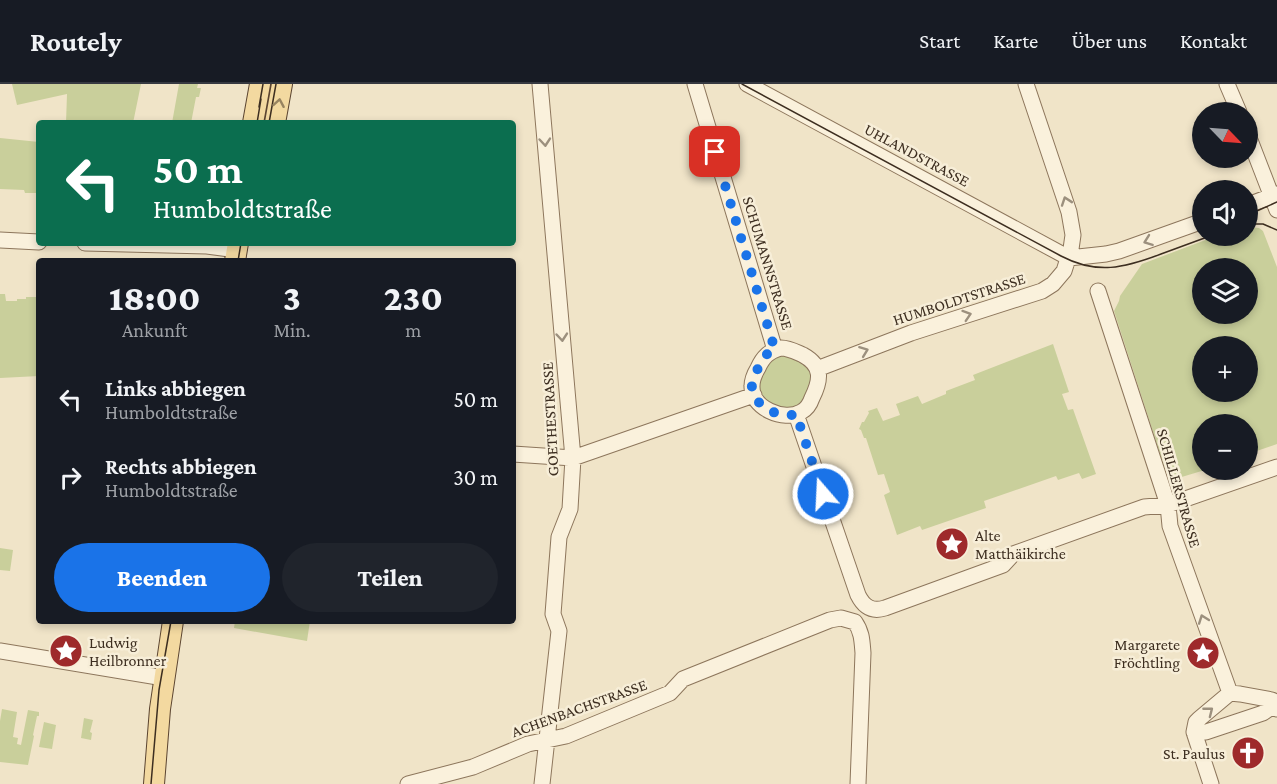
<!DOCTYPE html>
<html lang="de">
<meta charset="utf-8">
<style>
body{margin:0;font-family:"Crimson Pro",serif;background:#20242c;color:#f1f3f6;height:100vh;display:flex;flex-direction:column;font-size:22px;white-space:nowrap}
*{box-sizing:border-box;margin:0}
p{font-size:20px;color:#9ea1a6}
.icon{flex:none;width:33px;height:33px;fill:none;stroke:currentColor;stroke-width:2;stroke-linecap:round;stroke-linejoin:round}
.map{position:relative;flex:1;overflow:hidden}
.drawer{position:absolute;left:36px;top:174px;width:480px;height:366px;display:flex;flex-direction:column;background:#171b24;border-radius:6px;box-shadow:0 3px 9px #0003}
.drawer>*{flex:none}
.guide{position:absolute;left:36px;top:36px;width:480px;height:126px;border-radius:6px;box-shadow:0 3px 9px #0003;background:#0b6e4f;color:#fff;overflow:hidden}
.needle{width:39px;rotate:115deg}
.buttons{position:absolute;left:1192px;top:18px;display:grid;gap:12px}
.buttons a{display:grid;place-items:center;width:66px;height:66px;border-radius:50%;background:#171b24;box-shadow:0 3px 9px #0003;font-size:30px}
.pin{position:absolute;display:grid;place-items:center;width:51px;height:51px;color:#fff;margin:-26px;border-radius:12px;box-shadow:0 3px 9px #0006}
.me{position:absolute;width:66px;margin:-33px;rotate:341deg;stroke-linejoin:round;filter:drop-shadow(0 0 4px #0008)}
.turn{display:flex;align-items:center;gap:21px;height:126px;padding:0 18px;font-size:27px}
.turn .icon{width:78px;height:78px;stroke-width:2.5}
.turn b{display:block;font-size:42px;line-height:51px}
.eta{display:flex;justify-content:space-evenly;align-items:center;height:102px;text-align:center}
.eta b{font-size:36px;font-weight:800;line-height:42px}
.primary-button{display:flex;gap:12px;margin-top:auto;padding:12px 18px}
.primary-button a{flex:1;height:69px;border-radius:36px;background:#1a73e8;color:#fff;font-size:24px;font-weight:800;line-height:69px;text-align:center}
.primary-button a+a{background:#20242c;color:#f1f3f6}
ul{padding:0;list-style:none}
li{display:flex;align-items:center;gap:18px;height:78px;padding:0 18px}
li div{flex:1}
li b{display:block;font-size:22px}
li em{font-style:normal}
header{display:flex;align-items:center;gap:36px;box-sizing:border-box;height:84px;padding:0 30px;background:#171b24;border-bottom:2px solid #363941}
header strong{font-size:28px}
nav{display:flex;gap:33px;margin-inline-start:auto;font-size:21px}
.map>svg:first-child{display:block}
.green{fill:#c9cf9b;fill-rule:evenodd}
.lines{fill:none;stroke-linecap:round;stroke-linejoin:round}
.minor-casing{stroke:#8d765c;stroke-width:17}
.major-casing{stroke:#5b4430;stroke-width:22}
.minor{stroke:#faf1dc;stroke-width:15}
.major{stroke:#f3d9a0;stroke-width:20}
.tram{stroke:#3d2e20;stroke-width:1.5}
.oneway{stroke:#988460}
.oneway2{stroke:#9c907e}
.route{stroke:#1a73e8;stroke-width:10;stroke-dasharray:0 18}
.labels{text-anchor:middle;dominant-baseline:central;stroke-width:5;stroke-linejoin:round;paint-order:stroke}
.street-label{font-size:16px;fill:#3d2e20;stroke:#f7eed8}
.poi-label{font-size:16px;fill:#3d2e20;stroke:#f7eed8;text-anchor:start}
</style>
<header>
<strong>Routely</strong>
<nav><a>Start</a><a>Karte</a><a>Über uns</a><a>Kontakt</a></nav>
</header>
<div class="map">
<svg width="1277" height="700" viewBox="0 0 1277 700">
<rect width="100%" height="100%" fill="#f0e4c8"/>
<!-- green -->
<path class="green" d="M 12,0 L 141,0 L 133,39 L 66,39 L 67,10 L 17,21 Z
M 179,0 L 198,0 L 197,4 L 201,4 L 199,13 L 196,13 L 191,39 L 172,39 Z
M 0,54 L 39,58 L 39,109 L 25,109 L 24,106 L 0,105 Z
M 1248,143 L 1259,144 L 1263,147 L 1277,183 L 1277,360 L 1248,370 L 1248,340 L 1203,340 L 1203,386 L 1205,386 L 1175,395 L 1168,391 L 1164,382 L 1114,227 L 1119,217 L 1120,212 L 1142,180 L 1216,152 L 1248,152 ZM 1203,184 L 1248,184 L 1248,230 L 1203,230 ZM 1203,262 L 1248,262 L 1248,308 L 1203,308 Z
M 0,210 L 5,210 L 6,217 L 17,217 L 17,215 L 26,215 L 26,213 L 39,213 L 39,292 L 0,294 Z
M 1053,260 L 1069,308 L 1062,310 L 1068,326 L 1073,325 L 1096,390 L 1082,395 L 1079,389 L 1058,396 L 1056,392 L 984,417 L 986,424 L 922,446 L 920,442 L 897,451 L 884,411 L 890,408 L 884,390 L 878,391 L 866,354 L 864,354 L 861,346 L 859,345 L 862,338 L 864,338 L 869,329 L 868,327 L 877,324 L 883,337 L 900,331 L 896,320 L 918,312 L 922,320 L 946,310 L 946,307 L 975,296 L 973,291 Z
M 775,266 L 808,275 L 817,301 L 792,331 L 757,316 L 762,277 Z
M 0,464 L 13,466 L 10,487 L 0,486 Z
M 235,537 L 310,537 L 307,557 L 234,544 Z
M 2,625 L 17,628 L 13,653 L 18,654 L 17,660 L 21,661 L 28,626 L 39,628 L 39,632 L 37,632 L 33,651 L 34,652 L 28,681 L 0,678 L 0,637 Z
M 84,634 L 93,636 L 90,648 L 92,649 L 91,656 L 81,654 Z
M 44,638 L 56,641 L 52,665 L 39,663 Z"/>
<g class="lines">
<defs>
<path id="minor" d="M 540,0 L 573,374 L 570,425 L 559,453 L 553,530 L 559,547 L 542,700
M 695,0 L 775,266
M 747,0 L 1069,174
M 1227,0 L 1239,28
M 1248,51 L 1277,126
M 1248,121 L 1277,110
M 0,156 L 39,158
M 85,159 L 207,162 L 237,166
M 1069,174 L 1106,170 L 1119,167 L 1203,137
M 1098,207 L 1168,421 L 1170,442 L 1230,609
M 781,264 C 789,264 796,268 803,271 C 823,282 821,296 812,314 C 810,320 807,325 801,328 C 784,338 751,324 752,302 C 752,296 755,289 758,284 C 763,273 769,267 781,264 Z
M 817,285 L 911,249 L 1042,207 L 1053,200 L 1064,187 L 1071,165 L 1073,151 L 1069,128 L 1026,0
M 796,330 L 858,511 C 864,523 872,528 885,524 L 1003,481 L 1013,470 L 1144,423 L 1168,421 L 1277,383
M 513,370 L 573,374 L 754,311
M 0,567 L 164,594
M 1194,648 L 1206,648 L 1263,629 L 1274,621
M 408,700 L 473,683 L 528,660 L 566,652 L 670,609 L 683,595 L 830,536 L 841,534 L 855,538 C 862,548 862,557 863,569 L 858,700
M 1211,700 L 1194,648 L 1196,638 L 1199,635 L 1230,609 L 1240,610 L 1272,616 L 1277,625"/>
<path id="major" d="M 253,39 L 260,0
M 275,39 L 282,0
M 235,177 L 238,159
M 154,700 L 160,625 L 173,537"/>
</defs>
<!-- minor casing -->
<use href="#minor" class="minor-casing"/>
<!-- major casing -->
<use href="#major" class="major-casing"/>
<!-- minor -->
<use href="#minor" class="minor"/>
<!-- major -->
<use href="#major" class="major"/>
<!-- tram -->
<path class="tram" d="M 263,0 L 259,23 L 263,0
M 742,0 L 1061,172 C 1097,191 1124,184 1161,170 C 1177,164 1194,158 1210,152
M 257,39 L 261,15
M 269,39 L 276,0
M 1248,131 L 1277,118
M 1248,140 L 1263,140 L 1277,146
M 238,177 L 241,159
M 151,700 L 159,606 L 171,537"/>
</g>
<!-- one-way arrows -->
<defs><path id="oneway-chevron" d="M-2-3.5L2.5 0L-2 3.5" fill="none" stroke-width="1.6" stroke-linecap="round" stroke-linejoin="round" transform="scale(1.5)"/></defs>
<use class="oneway" href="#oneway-chevron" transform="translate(279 19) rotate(-80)"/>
<g class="oneway2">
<use href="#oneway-chevron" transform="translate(545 58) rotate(85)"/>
<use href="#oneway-chevron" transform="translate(1066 117) rotate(-109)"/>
<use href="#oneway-chevron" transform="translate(1148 157) rotate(160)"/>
<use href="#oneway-chevron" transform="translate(967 231) rotate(-18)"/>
<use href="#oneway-chevron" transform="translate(562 253) rotate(85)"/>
<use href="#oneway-chevron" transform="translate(864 267) rotate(-21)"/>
<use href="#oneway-chevron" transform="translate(1203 535) rotate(-110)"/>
<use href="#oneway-chevron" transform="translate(1209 627) rotate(-38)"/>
</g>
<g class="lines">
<!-- route -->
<path class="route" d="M 715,68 L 775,266 C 766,269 763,274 759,282 C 756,289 751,297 752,305 C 755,323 780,335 796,330 L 823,410"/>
</g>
<!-- icons -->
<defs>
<symbol id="sight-disc" viewBox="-11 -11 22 22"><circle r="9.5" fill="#9e2a2b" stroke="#f7eed8"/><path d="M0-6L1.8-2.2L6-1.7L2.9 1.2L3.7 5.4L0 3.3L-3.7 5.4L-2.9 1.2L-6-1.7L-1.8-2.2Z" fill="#fff"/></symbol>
<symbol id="church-disc" viewBox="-11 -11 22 22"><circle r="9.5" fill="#9e2a2b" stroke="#f7eed8"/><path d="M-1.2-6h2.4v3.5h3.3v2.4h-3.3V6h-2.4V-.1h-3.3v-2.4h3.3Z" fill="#fff"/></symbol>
</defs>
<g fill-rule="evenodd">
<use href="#sight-disc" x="933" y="441" width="38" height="38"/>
<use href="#sight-disc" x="47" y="548" width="38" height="38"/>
<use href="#sight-disc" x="1184" y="550" width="38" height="38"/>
<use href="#church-disc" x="1229" y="650" width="38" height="38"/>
</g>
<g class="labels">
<!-- street labels -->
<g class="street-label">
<text transform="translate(917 71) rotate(28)">UHLANDSTRASSE</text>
<text transform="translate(768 179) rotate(73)">SCHUMANNSTRASSE</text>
<text transform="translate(959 215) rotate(-18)">HUMBOLDTSTRASSE</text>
<text transform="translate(550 335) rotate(-93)">GOETHESTRASSE</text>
<text transform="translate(1179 404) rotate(74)">SCHILLERSTRASSE</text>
<text transform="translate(579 624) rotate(-20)">ACHENBACHSTRASSE</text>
</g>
<!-- poi labels -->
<g class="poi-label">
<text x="975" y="451">Alte<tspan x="975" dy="18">Matthäikirche</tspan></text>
<text x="89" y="558">Ludwig<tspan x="89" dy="18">Heilbronner</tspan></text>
<text x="1180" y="560" text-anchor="end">Margarete<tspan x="1180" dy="18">Fröchtling</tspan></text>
<text x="1225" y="669" text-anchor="end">St. Paulus</text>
</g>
</g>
</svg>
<div class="buttons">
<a><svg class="needle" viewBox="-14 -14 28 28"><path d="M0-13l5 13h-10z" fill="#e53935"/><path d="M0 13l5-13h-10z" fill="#9ea1a6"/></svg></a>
<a><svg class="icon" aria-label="sound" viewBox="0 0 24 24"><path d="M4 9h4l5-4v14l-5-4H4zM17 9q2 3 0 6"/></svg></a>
<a><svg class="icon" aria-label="layers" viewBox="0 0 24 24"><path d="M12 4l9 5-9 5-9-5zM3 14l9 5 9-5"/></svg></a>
<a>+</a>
<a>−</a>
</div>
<div class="pin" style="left:715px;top:68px;background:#d93025"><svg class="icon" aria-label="arrive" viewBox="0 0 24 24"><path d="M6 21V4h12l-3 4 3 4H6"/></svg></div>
<svg class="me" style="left:823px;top:410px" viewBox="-20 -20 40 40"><circle r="17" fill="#1a73e8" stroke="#fff" stroke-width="3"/><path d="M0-11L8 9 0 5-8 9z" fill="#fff"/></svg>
<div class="guide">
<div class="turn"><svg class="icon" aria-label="left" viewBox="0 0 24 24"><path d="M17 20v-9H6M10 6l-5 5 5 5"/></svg><div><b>50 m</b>Humboldtstraße</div></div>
</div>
<section class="drawer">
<div class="eta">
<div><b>18:00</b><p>Ankunft</p></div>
<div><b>3</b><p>Min.</p></div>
<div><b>230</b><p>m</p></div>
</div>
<ul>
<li><svg class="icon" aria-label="left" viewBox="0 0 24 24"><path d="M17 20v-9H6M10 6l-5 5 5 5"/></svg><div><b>Links abbiegen</b><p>Humboldtstraße</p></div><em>50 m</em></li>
<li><svg class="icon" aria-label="right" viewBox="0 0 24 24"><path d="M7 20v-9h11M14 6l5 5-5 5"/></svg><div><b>Rechts abbiegen</b><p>Humboldtstraße</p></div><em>30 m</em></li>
</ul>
<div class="primary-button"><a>Beenden</a><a>Teilen</a></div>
</section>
</div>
